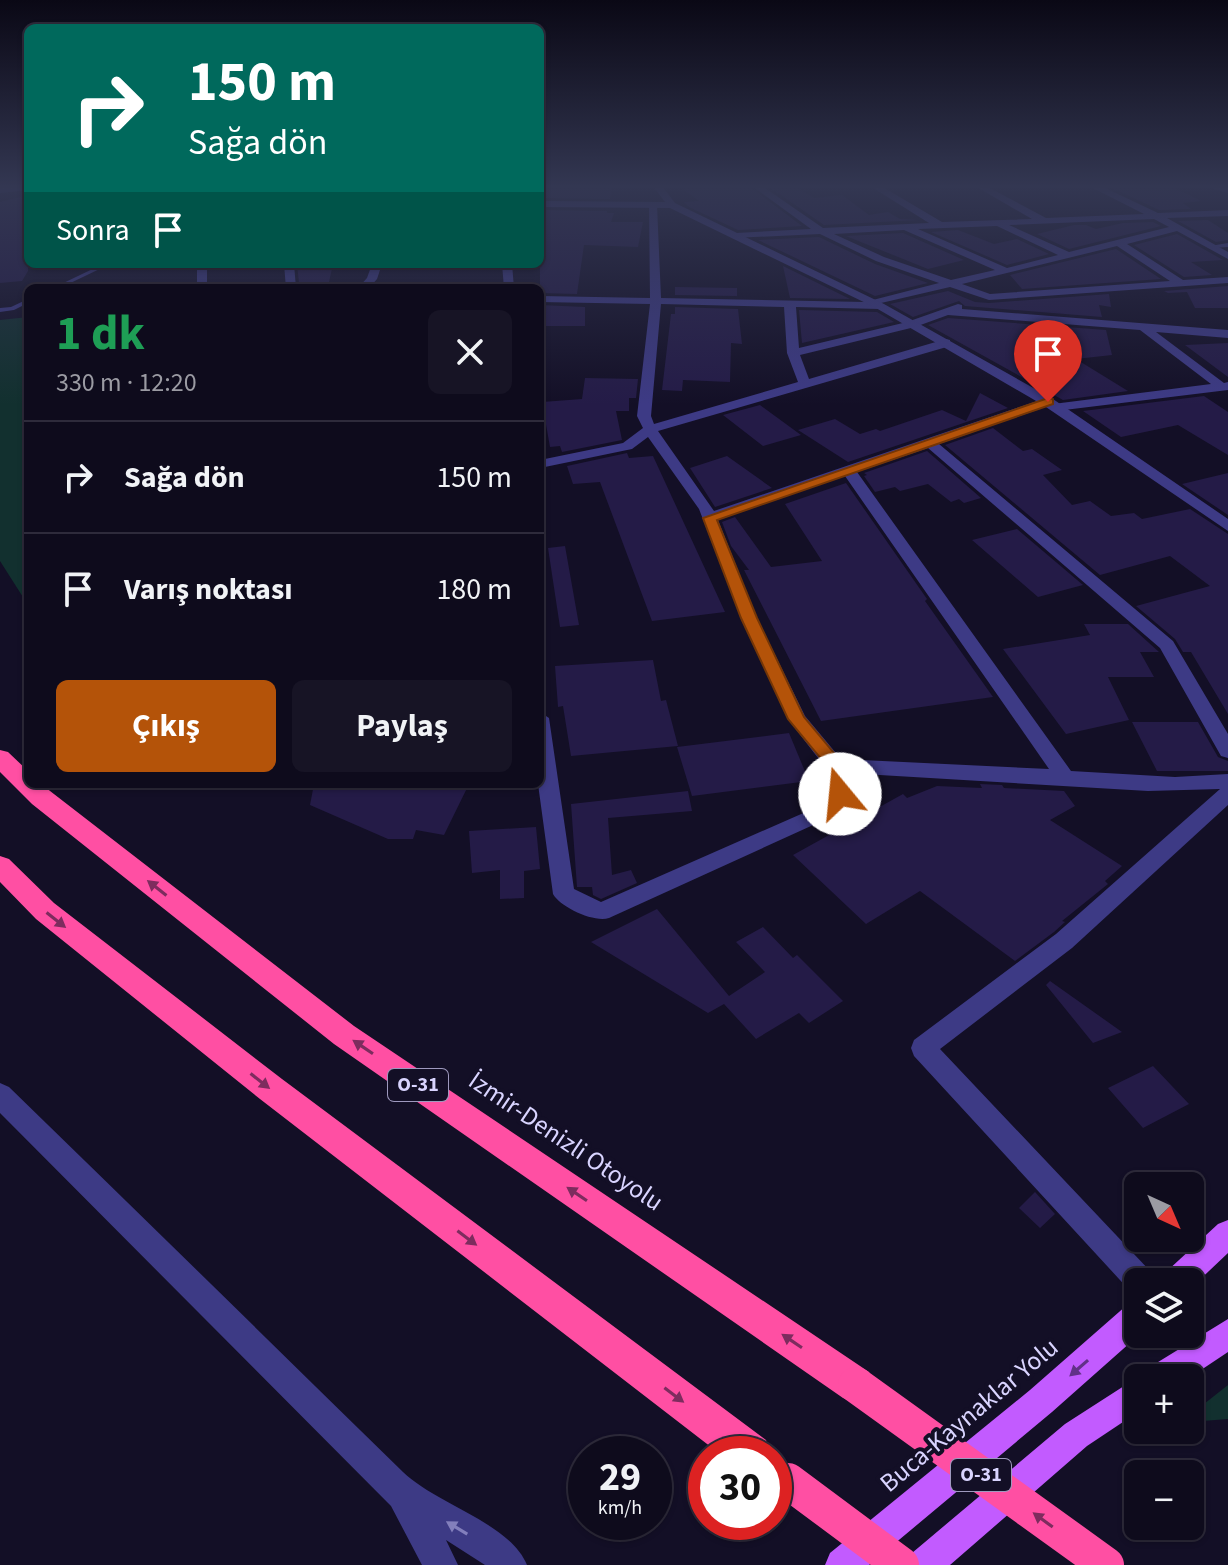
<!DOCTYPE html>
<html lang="tr">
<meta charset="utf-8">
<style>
body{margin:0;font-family:"Source Sans 3",sans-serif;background:#171425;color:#f1f3f6;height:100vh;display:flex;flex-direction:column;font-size:30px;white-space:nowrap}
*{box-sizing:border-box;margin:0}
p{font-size:26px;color:#9b9ba3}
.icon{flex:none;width:44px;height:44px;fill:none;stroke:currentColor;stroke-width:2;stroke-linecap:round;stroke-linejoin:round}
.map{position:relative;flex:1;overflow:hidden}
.side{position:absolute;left:24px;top:284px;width:520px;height:504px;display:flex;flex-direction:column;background:#0e0b1c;border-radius:12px;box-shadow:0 2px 6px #0004,0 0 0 2px #2e2b3b}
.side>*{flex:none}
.guide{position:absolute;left:24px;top:24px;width:520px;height:244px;border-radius:12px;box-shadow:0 2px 6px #0004,0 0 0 2px #2e2b3b;background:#00695c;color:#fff;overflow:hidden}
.needle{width:52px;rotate:136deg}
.fabs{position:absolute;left:1124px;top:1172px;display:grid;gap:16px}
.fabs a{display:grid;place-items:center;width:80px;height:80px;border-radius:12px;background:#0e0b1c;box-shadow:0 2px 6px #0004,0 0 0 2px #2e2b3b;font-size:40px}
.speed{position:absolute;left:568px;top:1436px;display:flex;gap:16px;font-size:40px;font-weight:700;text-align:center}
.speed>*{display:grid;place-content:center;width:104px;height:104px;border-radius:50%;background:#0e0b1c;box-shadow:0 2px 6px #0004,0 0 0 2px #2e2b3b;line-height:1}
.speed small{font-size:20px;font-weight:400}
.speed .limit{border:12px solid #d22;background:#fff;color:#111}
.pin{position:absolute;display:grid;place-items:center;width:68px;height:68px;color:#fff;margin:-82px -34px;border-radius:50% 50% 50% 0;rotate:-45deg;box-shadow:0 0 8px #0007}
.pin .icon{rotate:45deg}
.me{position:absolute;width:88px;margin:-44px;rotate:343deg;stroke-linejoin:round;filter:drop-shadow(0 0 6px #0008)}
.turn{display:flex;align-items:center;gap:28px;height:168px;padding:0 32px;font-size:36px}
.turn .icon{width:104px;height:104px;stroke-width:2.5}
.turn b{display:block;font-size:56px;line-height:68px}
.then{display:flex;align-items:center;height:76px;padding:0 32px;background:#0003;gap:16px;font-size:30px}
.round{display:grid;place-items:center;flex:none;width:84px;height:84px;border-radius:12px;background:#171425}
.summary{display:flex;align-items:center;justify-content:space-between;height:136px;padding:0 32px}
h1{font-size:48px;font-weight:700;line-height:60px;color:#1e9e55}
.action{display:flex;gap:16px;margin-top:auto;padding:16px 32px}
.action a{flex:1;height:92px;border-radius:12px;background:#b45309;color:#fff;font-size:32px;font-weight:700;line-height:92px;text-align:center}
.action a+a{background:#171425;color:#f1f3f6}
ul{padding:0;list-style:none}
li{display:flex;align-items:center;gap:24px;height:112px;padding:0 32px;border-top:2px solid #2e2b3b}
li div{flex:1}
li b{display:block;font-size:30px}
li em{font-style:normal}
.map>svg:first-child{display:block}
.green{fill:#12302f}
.building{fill:#241b47}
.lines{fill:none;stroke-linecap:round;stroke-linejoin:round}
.service{fill:#3d3a85;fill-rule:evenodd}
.minor{fill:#3d3a85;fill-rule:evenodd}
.tertiary{fill:#3d3a85;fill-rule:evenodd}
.primary{fill:#c25bff;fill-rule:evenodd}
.motorway{fill:#ff4fa3;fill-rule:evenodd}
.motorway-bridge{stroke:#ff4fa3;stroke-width:36}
.oneway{fill:#7d2c5e}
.oneway2{fill:#623188}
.oneway3{fill:#837fbc}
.route{fill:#b45309;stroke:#753606;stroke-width:2}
.labels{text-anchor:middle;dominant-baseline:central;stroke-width:8;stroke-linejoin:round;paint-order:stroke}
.shield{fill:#130f26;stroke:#9e99be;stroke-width:2}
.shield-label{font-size:20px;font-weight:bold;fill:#d9d4ff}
.near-street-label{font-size:26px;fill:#d9d4ff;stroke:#130f26}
</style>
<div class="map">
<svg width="1228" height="1565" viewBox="0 0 1228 1565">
<rect width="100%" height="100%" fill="#130f26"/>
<!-- green -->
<path class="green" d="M 28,317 L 28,605 L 0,561 L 0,320 Z
M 1228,1385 L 1228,1419 L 1190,1422 L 1190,1415 Z"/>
<!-- building -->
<path class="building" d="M 540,186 L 578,186 L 612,187 L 610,199 L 540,198 Z
M 679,186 L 749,186 L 802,226 L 738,230 L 689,207 L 684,202 L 699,201 Z
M 768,186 L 795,186 L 814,198 L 842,195 L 869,215 L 888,212 L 900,219 L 919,220 L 824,225 Z
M 1108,186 L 1171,186 L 1201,201 L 1183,203 L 1191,209 L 1159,210 Z
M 28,195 L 28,271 L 22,281 L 0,283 L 0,202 Z
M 540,210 L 607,211 L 607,213 L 614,213 L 611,222 L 643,222 L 638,247 L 584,245 L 577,294 L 540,293 Z
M 1208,220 L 1228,233 L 1228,240 L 1216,242 L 1178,221 Z
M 1153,222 L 1161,226 L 1069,249 L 1037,234 L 1074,225 L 1086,225 L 1096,229 L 1123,223 Z
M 958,230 L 994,244 L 1017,239 L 1049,254 L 1007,265 L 931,232 Z
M 903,233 L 964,260 L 928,269 L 846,236 Z
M 1177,234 L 1223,260 L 1191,262 L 1212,275 L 1184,277 L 1134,245 Z
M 819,237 L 875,264 L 928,283 L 875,296 L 758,240 Z
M 1116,249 L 1161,279 L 1022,289 L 1010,275 Z
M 297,264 L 333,264 L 329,282 L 299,283 Z
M 783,266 L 850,299 L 790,298 Z
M 1228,286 L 1228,308 L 1195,308 L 1187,292 L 1168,293 L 1164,291 Z
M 675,287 L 737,288 L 737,296 L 675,295 Z
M 948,291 L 975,302 L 989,303 L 1109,294 L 1111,307 L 1099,305 L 1102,317 L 965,306 L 959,301 L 913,317 L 890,304 Z
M 540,305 L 585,307 L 585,326 L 540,326 Z
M 675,307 L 738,309 L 742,344 L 731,343 L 730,382 L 683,380 L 682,391 L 662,390 L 671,314 L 675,314 Z
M 799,310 L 877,312 L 894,322 L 802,343 Z
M 948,318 L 1106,330 L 1112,355 L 1076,359 L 1128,391 L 1063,400 L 928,325 Z
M 1228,343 L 1228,377 L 1185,345 Z
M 585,378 L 638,379 L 636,398 L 629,398 L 629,411 L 616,411 L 622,440 L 562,452 L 560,446 L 550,447 L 542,402 L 582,399 Z
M 980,393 L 1008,408 L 848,462 L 798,430 L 835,419 L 860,434 L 876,429 L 880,431 L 942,410 L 966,421 Z
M 1204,396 L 1228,412 L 1228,455 L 1178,425 L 1121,437 L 1083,411 Z
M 760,405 L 801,435 L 763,446 L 723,415 Z
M 993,428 L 1023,451 L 1032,449 L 1062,470 L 1043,475 L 1072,505 L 1090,501 L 1111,516 L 1134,513 L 1142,519 L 1190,509 L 1228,534 L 1228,714 L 1191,652 L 1183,652 L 1175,639 L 1136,606 L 1210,586 L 1170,556 L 1100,575 L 945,445 Z
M 927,451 L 981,498 L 964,503 L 959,499 L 951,502 L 928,484 L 900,491 L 895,487 L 875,492 L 864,476 L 867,475 L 864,473 Z
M 627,453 L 629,458 L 653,456 L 725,612 L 652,621 L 600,482 L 573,484 L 567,466 Z
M 727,456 L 772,488 L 715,507 L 690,468 Z
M 1228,473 L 1228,515 L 1182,484 Z
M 846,483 L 927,599 L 925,601 L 993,697 L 821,721 L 744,570 L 749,570 L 731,546 L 722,522 L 735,517 L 771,567 L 822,561 L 785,504 Z
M 1017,529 L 1083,585 L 1038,597 L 972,540 Z
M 565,546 L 579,625 L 560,627 L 548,548 Z
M 1084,624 L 1128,624 L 1159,652 L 1140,652 L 1154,677 L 1108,677 L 1129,720 L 1066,734 L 1003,649 L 1090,635 Z
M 653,660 L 661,701 L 666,700 L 678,746 L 571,756 L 563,706 L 558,707 L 555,666 Z
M 1132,722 L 1198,722 L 1218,757 L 1228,761 L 1228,771 L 1157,771 Z
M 789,733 L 809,781 L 692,796 L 677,747 Z
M 314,784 L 469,784 L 444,835 L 416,830 L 413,839 L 388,839 L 310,805 Z
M 980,784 L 1002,785 L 1004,788 L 1064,791 L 1075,806 L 1050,820 L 1122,866 L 1105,881 L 1108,884 L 1062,921 L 1065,922 L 1054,932 L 1015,961 L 920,891 L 866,924 L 793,855 L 903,794 L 907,798 L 937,786 L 982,788 Z
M 688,791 L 692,811 L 608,818 L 612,875 L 631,870 L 637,883 L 601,899 L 593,895 L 592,887 L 577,887 L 571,804 Z
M 536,827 L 540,869 L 524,871 L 524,898 L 500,899 L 500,870 L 472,873 L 469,831 Z
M 657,909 L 729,996 L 765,972 L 736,942 L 763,927 L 793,958 L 797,955 L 843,1001 L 809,1023 L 799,1013 L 756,1039 L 724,1004 L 708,1013 L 591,942 Z
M 1050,981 L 1122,1032 L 1093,1043 L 1046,985 Z
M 1153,1066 L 1189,1104 L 1143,1128 L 1108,1088 Z
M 1035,1192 L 1055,1214 L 1040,1228 L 1019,1208 Z"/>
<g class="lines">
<!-- service -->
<path class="service" d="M 1228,243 L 1228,247 L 1213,248 L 1210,246 Z
M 103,264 L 110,264 L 60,288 L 53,288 Z
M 28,299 L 28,303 L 14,310 L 0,312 L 0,308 L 11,307 Z"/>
<!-- minor -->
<path class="minor" d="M 28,186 L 28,190 L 0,193 L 0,187 Z
M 752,186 L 762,186 L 823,228 L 929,223 L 870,186 L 881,186 L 942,222 L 1032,219 L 975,186 L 986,186 L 1046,218 L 1144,214 L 1089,186 L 1101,186 L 1158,213 L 1228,210 L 1228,216 L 1167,218 L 1228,252 L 1228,259 L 1177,231 L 1127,244 L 1183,280 L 1228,277 L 1228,283 L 989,300 L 950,287 L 881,303 L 886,306 L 880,309 L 796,307 L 799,348 L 907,322 L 958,304 L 962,305 L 962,309 L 1228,330 L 1228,338 L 1156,332 L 1224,383 L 1228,382 L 1228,390 L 1056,411 L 1051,410 L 1051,405 L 939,444 L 1173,641 L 1228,734 L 1228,758 L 1221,756 L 1160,648 L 928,448 L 857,472 L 1071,771 L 1175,777 L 1228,774 L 1228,805 L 1072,948 L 940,1049 L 1151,1272 L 1156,1282 L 1138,1282 L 1138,1295 L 1131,1292 L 914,1056 L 911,1048 L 914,1040 L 1056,934 L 1220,789 L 1148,791 L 846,773 L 850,794 L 822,821 L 609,918 C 594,923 560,907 553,894 L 538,784 L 540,784 L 540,712 L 549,718 L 574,889 L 601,902 L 808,811 L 830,792 L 825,767 L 788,719 L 741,618 L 699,509 L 648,437 L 632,449 L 540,468 L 540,460 L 623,443 L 643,428 L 637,416 L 650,304 L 540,302 L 540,296 L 650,298 L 649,203 L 657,205 L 661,298 L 865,302 L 939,283 L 876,261 L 820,234 L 733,238 L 736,233 L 811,229 ZM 1154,219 L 1169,227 L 1069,252 L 1009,225 ZM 997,226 L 1058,255 L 1007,268 L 918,229 ZM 904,230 L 995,270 L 951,280 L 884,257 L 834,234 ZM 1117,246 L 1170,281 L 990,294 L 962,284 ZM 661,304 L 784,307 L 787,353 L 798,382 L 654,424 L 651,416 ZM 948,315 L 1140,330 L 1211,384 L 1053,404 L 1053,399 L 1043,399 L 714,511 L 658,431 L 950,346 L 950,340 L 946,339 L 809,379 L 800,355 L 915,327 ZM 845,476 L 1049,769 L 841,759 L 805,716 L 757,618 L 718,520 Z
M 1210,186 L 1228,187 L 1228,193 L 1211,188 Z
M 197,264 L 207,264 L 207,288 L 197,288 Z
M 284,264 L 294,264 L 296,288 L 286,288 Z
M 372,264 L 382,264 L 377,279 L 369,288 L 358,288 L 367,278 Z
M 502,264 L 512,264 L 514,288 L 504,288 Z"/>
<!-- tertiary -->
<path class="tertiary" d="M 653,186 L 662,186 L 675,203 L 884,304 L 1053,399 L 1228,519 L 1228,531 L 1043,405 L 876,308 L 670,208 L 540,207 L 540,201 L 665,202 Z
M 0,1083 L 9,1087 C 141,1215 272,1344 403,1472 C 436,1504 510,1523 527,1565 L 485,1565 L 446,1540 L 458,1565 L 422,1565 L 391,1506 L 0,1113 Z"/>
<!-- primary -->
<path class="primary" d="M 1228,1220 L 1228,1253 L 1190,1289 L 1190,1282 L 1161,1282 L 1166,1272 L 1218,1224 Z
M 1138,1301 L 1140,1334 L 1052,1412 L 869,1565 L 825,1565 L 830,1553 L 1030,1390 L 1127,1305 Z
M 1228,1319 L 1228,1352 L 1189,1378 L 1145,1378 L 1150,1367 Z
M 1138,1377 L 1138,1412 L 1087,1446 L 950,1565 L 907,1565 L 912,1553 L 1065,1424 Z"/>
<!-- motorway -->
<path class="motorway" d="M 0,750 L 8,752 L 28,771 L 28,784 L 41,784 L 354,1026 L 869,1372 L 875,1385 L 869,1398 L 856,1404 L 843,1398 L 334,1044 L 32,804 L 0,772 Z
M 0,856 L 9,859 L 54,903 L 282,1079 L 766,1440 L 771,1454 L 720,1454 L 260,1099 L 36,919 L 0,882 Z"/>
<!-- motorway-bridge -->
<path class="motorway-bridge" d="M 856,1385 L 1106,1565
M 788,1481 L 901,1565"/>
</g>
<!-- one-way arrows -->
<defs><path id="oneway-solid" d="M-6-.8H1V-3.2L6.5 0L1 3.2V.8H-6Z" transform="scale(2)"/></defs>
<g class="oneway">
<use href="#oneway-solid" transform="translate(157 888) rotate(-142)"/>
<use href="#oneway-solid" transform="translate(56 920) rotate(38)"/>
<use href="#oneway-solid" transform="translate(363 1047) rotate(-146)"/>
<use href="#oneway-solid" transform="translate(260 1081) rotate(38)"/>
<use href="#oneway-solid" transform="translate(577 1194) rotate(-146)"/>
<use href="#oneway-solid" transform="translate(467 1238) rotate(37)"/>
<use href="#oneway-solid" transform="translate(792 1341) rotate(-146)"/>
<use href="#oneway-solid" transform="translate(674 1395) rotate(37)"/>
<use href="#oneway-solid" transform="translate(1043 1520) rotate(-144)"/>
</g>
<use class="oneway2" href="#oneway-solid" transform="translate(1079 1368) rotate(139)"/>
<use class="oneway3" href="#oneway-solid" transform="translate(457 1528) rotate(-149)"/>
<!-- sky -->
<linearGradient id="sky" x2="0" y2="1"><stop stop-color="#0a0815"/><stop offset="0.46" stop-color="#333752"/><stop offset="1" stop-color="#333752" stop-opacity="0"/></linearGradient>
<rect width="1228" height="405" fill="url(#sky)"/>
<!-- route -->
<path class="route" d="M 1048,398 L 1053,399 L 1053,404 L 717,520 L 757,618 L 804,717 L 844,765 L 849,794 L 847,799 L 834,799 L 827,766 L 788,719 L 741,618 L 703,518 Z"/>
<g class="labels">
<!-- shield labels -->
<g class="shield">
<rect x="388" y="1069" width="60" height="32" rx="6"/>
<rect x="951" y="1459" width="60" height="32" rx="6"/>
</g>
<g class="shield-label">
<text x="418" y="1085">O-31</text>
<text x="981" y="1475">O-31</text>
</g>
<!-- near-street labels -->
<g class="near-street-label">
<text transform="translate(566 1141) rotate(34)">İzmir-Denizli Otoyolu</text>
<text transform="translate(969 1415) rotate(-40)">Buca-Kaynaklar Yolu</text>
</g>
</g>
</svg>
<div class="fabs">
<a><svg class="needle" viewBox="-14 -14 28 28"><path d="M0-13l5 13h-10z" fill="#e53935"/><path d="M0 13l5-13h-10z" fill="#9b9ba3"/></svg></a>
<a><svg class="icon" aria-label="layers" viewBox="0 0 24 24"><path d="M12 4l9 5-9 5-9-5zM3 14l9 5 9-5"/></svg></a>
<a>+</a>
<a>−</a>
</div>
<div class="speed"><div>29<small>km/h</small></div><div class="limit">30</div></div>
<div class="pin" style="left:1048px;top:402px;background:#d93025"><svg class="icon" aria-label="arrive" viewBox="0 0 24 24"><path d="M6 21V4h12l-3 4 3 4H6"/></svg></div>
<svg class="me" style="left:840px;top:794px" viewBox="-20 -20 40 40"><circle r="19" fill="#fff"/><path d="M0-13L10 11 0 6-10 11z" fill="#b45309"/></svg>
<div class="guide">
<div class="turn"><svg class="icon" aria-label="right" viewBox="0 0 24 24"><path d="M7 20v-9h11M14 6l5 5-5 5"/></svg><div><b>150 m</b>Sağa dön</div></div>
<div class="then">Sonra<svg class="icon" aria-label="arrive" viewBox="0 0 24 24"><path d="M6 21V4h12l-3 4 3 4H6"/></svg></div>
</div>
<section class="side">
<div class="summary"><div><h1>1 dk</h1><p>330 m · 12:20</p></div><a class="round"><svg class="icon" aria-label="close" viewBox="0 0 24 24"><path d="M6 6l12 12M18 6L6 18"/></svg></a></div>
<ul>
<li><svg class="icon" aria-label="right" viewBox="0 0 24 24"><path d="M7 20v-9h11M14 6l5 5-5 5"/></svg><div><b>Sağa dön</b></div><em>150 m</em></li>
<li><svg class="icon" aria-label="arrive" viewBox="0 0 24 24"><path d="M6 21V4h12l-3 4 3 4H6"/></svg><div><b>Varış noktası</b></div><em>180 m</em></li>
</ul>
<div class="action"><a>Çıkış</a><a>Paylaş</a></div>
</section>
</div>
